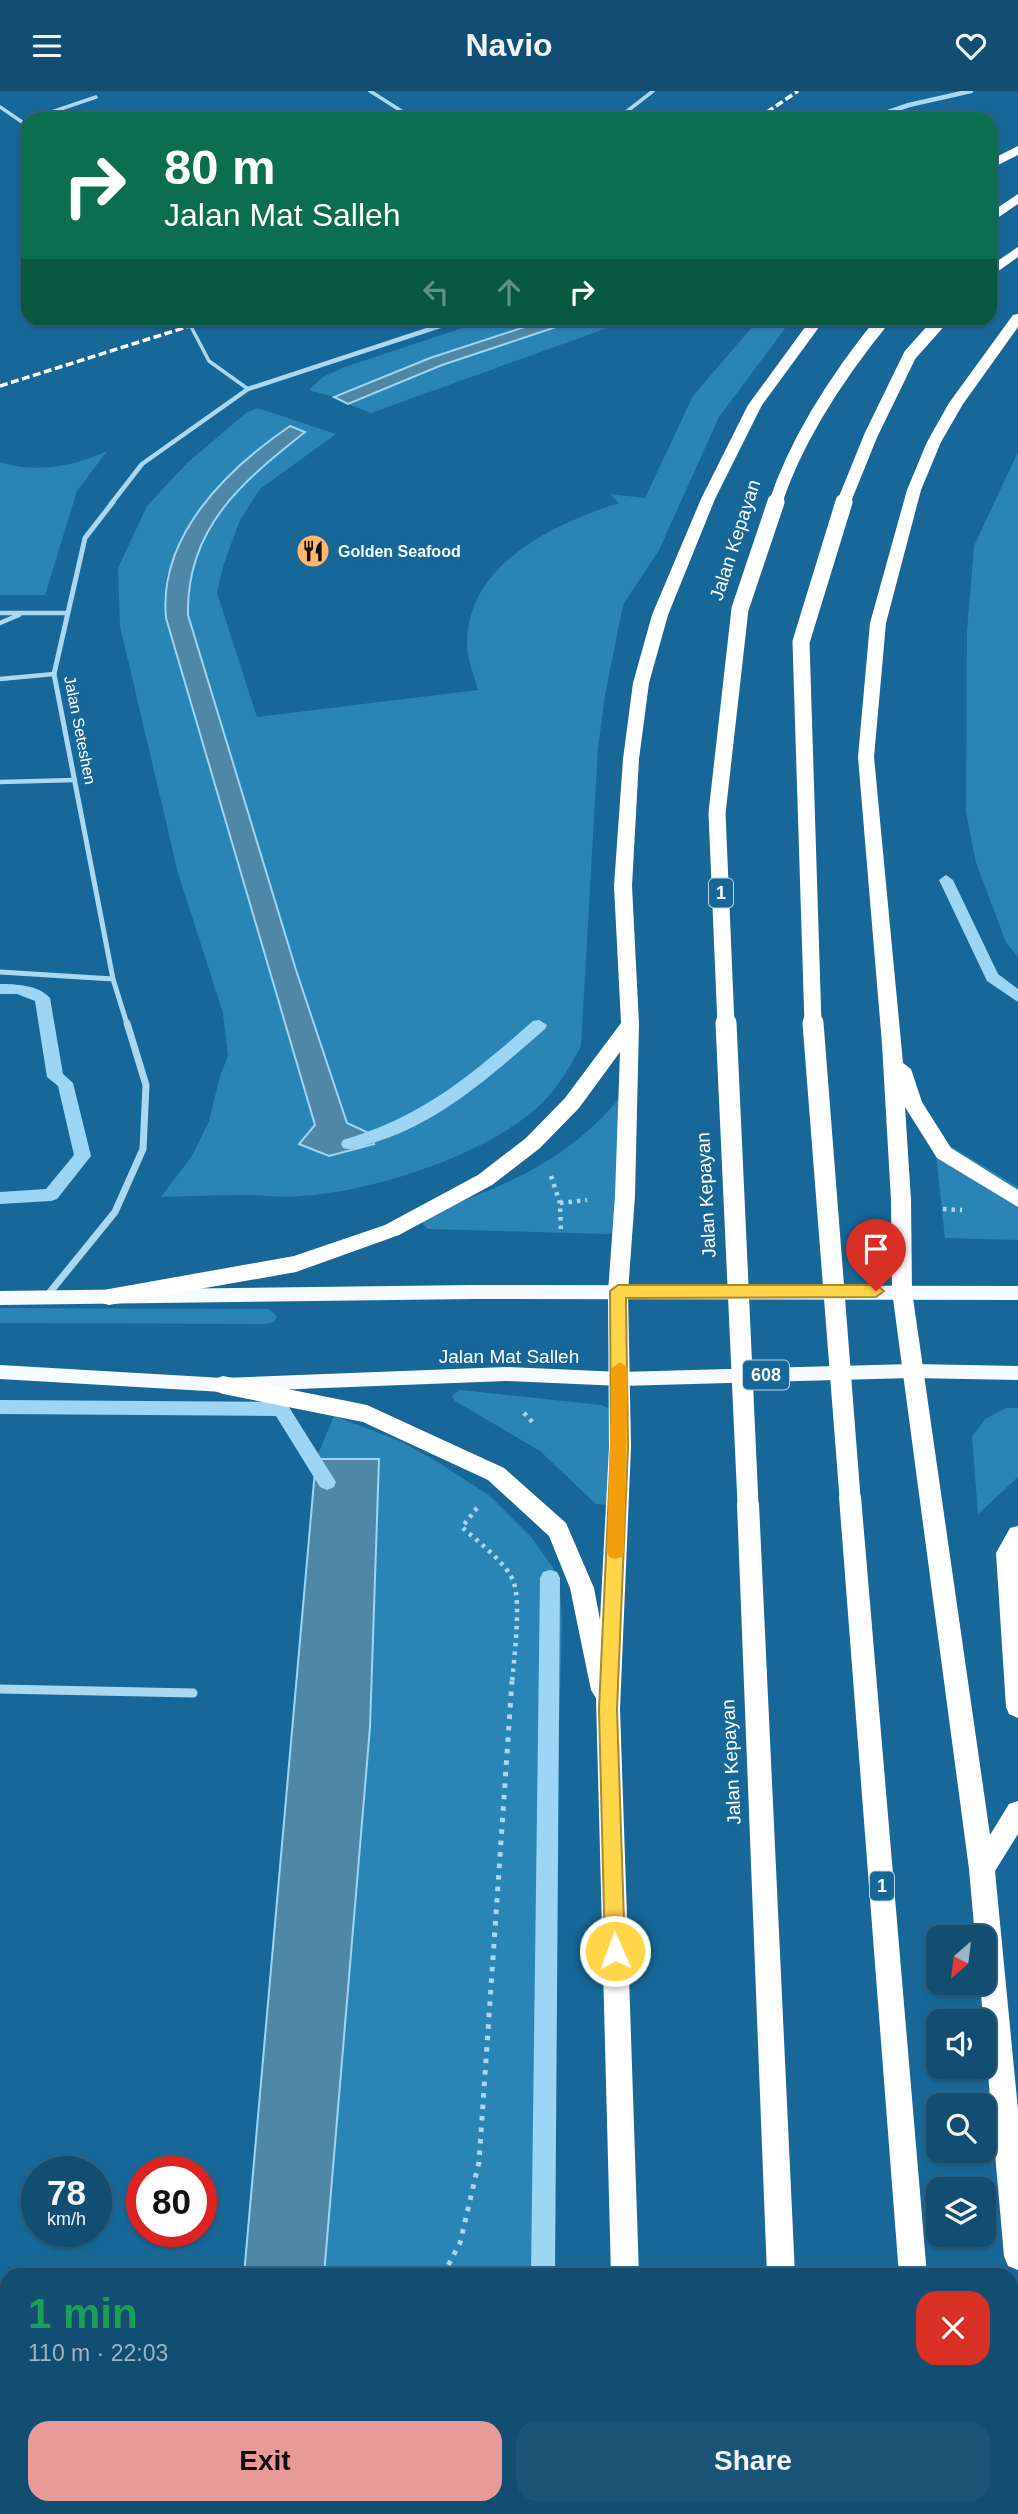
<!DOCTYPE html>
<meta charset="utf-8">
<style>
body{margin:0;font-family:Helvetica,sans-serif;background:#1a5577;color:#f1f3f6;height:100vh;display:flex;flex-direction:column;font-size:26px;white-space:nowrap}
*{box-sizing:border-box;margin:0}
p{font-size:23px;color:#9cb4c4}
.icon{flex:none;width:38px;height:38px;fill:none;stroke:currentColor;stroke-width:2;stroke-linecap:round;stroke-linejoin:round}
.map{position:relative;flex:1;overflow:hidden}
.drawer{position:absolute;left:0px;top:2177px;width:1018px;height:247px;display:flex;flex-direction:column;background:#114e72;border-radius:21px 21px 0 0;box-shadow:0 2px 5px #0004,0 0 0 2px #306584}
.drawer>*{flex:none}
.guide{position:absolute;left:21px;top:21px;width:976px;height:214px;border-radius:21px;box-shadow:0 2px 5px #0004,0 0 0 2px #306584;background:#0b6e4f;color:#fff;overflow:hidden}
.needle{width:46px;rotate:208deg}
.controls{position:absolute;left:926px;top:1834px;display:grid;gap:14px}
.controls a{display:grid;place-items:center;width:70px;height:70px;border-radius:14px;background:#114e72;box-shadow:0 2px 5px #0004,0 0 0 2px #306584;font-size:35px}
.speed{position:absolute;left:21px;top:2065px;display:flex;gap:14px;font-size:35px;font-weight:700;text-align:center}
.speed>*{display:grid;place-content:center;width:91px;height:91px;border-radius:50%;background:#114e72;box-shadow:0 2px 5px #0004,0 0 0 2px #306584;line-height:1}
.speed small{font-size:18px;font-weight:400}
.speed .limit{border:10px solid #d22;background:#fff;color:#111}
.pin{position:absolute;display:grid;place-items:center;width:60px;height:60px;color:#fff;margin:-72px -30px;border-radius:50% 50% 50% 0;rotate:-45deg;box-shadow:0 0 7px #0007}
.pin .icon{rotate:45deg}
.me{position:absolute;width:77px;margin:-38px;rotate:358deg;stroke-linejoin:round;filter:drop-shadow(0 0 5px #0008)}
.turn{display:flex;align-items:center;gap:24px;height:147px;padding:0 28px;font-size:32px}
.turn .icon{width:91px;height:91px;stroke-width:2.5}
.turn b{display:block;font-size:49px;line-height:60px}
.lanes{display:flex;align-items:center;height:66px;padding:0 28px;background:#0003;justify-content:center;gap:35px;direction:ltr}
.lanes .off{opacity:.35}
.round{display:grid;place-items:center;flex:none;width:74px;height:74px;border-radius:21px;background:#1a5577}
.summary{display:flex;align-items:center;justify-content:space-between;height:119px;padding:0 28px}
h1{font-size:42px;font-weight:600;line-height:52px;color:#1e9e55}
.cta{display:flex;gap:14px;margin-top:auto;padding:14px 28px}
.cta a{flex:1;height:80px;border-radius:21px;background:#e69b98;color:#111;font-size:28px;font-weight:600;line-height:80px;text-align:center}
.cta a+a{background:#1a5577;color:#f1f3f6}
header{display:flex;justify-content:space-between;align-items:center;height:91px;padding:0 28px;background:#114e72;font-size:32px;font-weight:600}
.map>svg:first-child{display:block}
.green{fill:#2b84b6;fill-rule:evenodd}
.water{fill:#4f87a7;stroke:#9dd6f4;stroke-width:2}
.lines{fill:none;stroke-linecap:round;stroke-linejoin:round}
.stream{fill:#9dd6f4;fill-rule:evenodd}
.path-far1{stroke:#abd8f1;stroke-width:4.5;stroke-dasharray:3.5 5;stroke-linecap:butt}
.path{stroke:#abd8f1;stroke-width:5;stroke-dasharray:4.5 7;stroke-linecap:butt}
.lane-far1{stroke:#abd8f1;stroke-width:3.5}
.lane{stroke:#abd8f1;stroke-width:4.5}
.street-far3{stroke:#abd8f1;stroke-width:4.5}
.street-far2{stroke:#abd8f1;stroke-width:5}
.street-far1{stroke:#abd8f1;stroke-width:7}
.street{stroke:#abd8f1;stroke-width:9}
.primary{fill:#f5fbff;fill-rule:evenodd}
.highway{fill:#fff;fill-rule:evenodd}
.rail{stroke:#fff;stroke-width:3.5;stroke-dasharray:8 3.5;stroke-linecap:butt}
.highway-bridge-far2{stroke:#fff;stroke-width:13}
.highway-bridge-far1{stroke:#fff;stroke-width:17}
.highway-bridge{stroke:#fff;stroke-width:21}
.route{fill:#ffd54a;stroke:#a68a30;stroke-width:2}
.slow{fill:#f59e0b}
.labels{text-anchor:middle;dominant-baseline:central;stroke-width:7;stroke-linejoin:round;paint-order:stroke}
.far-poi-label{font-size:16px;font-weight:bold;fill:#fff;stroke:#176898;text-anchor:start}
.far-street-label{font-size:16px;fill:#fff;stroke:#176898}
.shield{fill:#176898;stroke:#b9d2e0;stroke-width:2}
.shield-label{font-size:18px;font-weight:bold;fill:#fff}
.street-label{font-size:19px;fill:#fff;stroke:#176898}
</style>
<header><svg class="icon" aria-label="menu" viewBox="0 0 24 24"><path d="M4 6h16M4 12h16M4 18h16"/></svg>Navio<svg class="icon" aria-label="heart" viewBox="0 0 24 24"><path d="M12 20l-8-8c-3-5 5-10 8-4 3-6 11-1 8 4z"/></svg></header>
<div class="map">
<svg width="1018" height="2423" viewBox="0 0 1018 2423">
<rect width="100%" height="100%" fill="#176898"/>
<!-- green -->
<path class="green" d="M 490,228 L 549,228 L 430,267 L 334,306 L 309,299 L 323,286 L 342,277 Z
M 580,228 L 632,228 L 371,322 L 348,313 L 442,274 Z
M 759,228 L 792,228 L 719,326 L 659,459 L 623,514 L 605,604 L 598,657 L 581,955 C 570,976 559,995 542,1012 C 491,1063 371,1101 301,1105 C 283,1107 265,1104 247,1104 C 218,1104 190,1105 161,1106 L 192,1065 L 209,1030 L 220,985 L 228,965 L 223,922 L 178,782 L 120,535 L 118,477 L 147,415 L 187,372 L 246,322 L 257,317 L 336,343 L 260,398 L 240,429 L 223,475 L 217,502 L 257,626 L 478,599 C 474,584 467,569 467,552 C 468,472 554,433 619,412 L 610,403 L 645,407 L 693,305 ZM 304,341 C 242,391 186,437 188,525 L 296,879 L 347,1032 L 371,1043 L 299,1053 L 315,1034 L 166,528 L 164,508 L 167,485 L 191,431 L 211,405 Z
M 107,360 L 77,400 L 45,504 L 0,504 L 0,371 C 35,383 75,375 107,360 Z
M 1018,361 L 1018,866 L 1006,851 L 976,772 L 966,721 L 967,540 L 974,455 Z
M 621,1005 L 619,1138 L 609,1143 L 428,1138 L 423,1133 L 423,1127 L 430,1122 C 505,1095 570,1069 621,1005 Z
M 934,1045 L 1018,1096 L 1018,1149 L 945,1147 Z
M 0,1217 L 268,1218 L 277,1225 L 274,1231 L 267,1233 L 0,1232 Z
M 460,1299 L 601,1314 L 613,1319 L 610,1414 L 596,1413 L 540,1360 L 455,1310 L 452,1305 Z
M 1006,1317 L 1018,1317 L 1018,1386 L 978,1423 L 972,1346 L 985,1328 Z
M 334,1325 L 400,1350 L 441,1373 L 490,1405 L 531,1446 L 559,1485 L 562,1530 L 555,1781 L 554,2184 L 324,2184 L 370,1636 L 379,1369 L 316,1368 Z
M 0,2317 L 7,2317 L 7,2402 L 0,2402 Z
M 115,2417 L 221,2417 L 220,2423 L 115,2423 Z
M 314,2417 L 554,2417 L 554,2423 L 314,2423 Z"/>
<!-- water -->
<path class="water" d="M 549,228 L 580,228 L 442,274 L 348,313 L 334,306 L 430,267 Z
M 290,335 L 305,341 C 242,391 186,437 188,524 L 296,879 L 347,1032 L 371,1043 L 374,1053 L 329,1065 L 299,1053 L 315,1034 L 166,527 C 158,445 227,378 290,335 Z
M 316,1368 L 379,1368 L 370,1636 L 324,2184 L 244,2184 Z
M 221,2417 L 314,2417 L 314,2423 L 220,2423 Z"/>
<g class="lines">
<!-- stream -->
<path class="stream" d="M 946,784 L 953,789 L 998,883 L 1018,898 L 1018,911 L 987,890 L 939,789 Z
M 0,893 C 16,893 39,894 50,907 L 63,983 L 73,992 L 91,1065 L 57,1108 L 51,1110 L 0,1113 L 0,1101 L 46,1098 L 74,1064 L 58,995 L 47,986 L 35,910 L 17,903 L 0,903 Z
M 539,929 L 547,934 L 545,938 C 492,984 438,1034 369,1053 C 361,1056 352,1060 343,1057 L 341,1053 L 343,1049 C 424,1025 471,984 533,930 Z
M 0,1309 L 281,1311 L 287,1313 L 336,1391 L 334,1396 L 327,1399 L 320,1396 L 276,1325 L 0,1323 Z
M 550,1479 L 557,1481 L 560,1487 L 555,2184 L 531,2184 L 540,1487 L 543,1481 Z
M 0,2201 L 7,2201 L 7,2225 L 0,2225 Z
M 0,2358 L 7,2358 L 7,2382 L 0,2382 Z
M 530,2417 L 554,2417 L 555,2423 L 529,2423 Z"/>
<!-- path-far1 -->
<path class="path-far1" d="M 551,1085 L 560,1112 L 561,1142
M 560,1112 L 587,1109
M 943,1118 L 962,1119
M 524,1322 L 535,1334
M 477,1417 L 462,1436 C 477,1450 508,1473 514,1492 C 521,1513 514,1569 512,1592"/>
<!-- path -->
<path class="path" d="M 443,2184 L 460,2152 L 479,2071 L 512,1590
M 418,2417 L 420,2423"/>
<!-- lane-far1 -->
<path class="lane-far1" d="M 370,0 L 414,28
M 0,16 L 28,35
M 31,28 L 96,6
M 617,28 L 653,0
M 187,228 L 209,270 L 248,298"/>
<!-- lane -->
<path class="lane" d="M 0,522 L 68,522
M 0,532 L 19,524
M 0,588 L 54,583
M 0,691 L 75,689"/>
<!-- street-far3 -->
<path class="street-far3" d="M 868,28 L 909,14 L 971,0
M 111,413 L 142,373 L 248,298 L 461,228"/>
<!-- street-far2 -->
<path class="street-far2" d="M 113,411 L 85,447 L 54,583 L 113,888 L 127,933
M 0,881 L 113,888"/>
<!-- street-far1 -->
<path class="street-far1" d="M 46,1206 L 115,1121 L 143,1058 L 146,994 L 127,932"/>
<!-- street -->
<path class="street" d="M 0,1598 L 193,1602
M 0,2293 L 7,2293"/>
<!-- primary -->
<path class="primary" d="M 473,1194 L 1018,1195 L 1018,1209 L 473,1208 L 0,1214 L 0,1200 Z
M 912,1273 L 1018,1275 L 1018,1289 L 912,1287 L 621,1295 L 506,1290 L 223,1301 L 0,1288 L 0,1274 L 223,1287 L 506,1276 L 621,1281 Z"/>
<!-- highway -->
<path class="highway" d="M 1018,55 L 1018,64 L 990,78 L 990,69 Z
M 1018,103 L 1018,113 L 990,132 L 990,122 Z
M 1018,156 L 1018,166 L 990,186 L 990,175 Z
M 1018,223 L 1018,236 L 963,313 L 941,351 L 921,399 L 886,532 L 874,666 L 903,972 L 911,978 L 922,1011 L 951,1057 L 1018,1099 L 1018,1116 L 937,1067 L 905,1016 L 911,1109 L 912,1200 L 990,1744 L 1009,1713 L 1018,1710 L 1018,1743 L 995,1780 L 1018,2019 L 1018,2179 L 1008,2175 L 1004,2165 L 980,1892 L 984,1892 L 984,1846 L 975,1846 L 969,1778 L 892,1200 L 891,1109 L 882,953 L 858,666 L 870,532 L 907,399 L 927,351 L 949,312 L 1013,224 Z
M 811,228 L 825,228 L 762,314 L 715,408 L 668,524 L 649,592 L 639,668 L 632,795 L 639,933 L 635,1105 L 628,1201 L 631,1356 L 620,1618 L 639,2184 L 611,2184 L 596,1607 L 591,1599 L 570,1497 L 549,1445 L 488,1389 L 363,1331 L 223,1303 L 215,1300 L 212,1294 L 215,1288 L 223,1285 L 367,1314 L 504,1377 L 566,1432 L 594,1497 L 600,1529 L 609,1356 L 608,1201 L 615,1105 L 620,961 L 579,1017 L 540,1057 L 492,1094 L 399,1144 L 296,1181 L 109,1214 L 102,1212 L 99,1206 L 102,1200 L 109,1198 L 294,1165 L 385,1134 L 478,1084 L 526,1047 L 565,1007 L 621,932 L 614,795 L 623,668 L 633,592 L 652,524 L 701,408 L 748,314 Z
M 850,1397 L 858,1399 L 861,1406 L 927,2184 L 899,2184 L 839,1406 L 842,1399 Z
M 748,1404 L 756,1406 L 759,1413 L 795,2184 L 767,2184 L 737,1413 L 740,1406 Z
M 1018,1435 L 1018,1627 L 1009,1623 L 1006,1616 L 996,1462 L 1010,1437 Z
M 616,2417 L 646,2417 L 646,2423 L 616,2423 Z
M 777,2417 L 807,2417 L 807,2423 L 777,2423 Z
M 916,2417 L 946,2417 L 947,2423 L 917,2423 Z"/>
<!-- rail -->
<path class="rail" d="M 757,28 L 798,0
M 0,295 L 212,228"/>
<!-- highway-bridge-far2 -->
<path class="highway-bridge-far2" d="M 775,413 C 797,346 840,282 884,228
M 843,413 L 871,344 L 910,264 L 942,228"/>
<!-- highway-bridge-far1 -->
<path class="highway-bridge-far1" d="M 726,933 L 717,722 L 740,518 L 776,411
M 813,933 L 801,551 L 844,411"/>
<!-- highway-bridge -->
<path class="highway-bridge" d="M 726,932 L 748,1413
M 813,932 L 850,1406"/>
</g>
<!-- route -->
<path class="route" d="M 618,1194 L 876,1194 L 884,1200 L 876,1206 L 626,1207 L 628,1356 L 617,1618 L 625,1860 L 622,1867 L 615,1870 L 608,1867 L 605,1860 L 599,1618 L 611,1356 L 610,1200 Z"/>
<!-- slow -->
<path class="slow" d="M 620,1271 L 628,1277 L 624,1461 L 622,1466 L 615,1468 L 609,1466 L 607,1461 L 612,1277 Z"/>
<!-- icons -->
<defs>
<symbol id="restaurant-disc" viewBox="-11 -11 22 22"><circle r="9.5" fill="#ffb86b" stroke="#176898"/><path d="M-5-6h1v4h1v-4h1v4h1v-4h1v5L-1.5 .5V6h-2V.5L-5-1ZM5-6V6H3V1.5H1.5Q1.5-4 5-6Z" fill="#111"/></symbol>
</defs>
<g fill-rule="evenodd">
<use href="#restaurant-disc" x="294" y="441" width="38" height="38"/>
</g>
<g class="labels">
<!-- far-poi labels -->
<g class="far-poi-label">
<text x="338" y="460">Golden Seafood</text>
</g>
<!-- far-street labels -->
<g class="far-street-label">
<text transform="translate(80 639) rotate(79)">Jalan Seteshen</text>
</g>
<!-- shield labels -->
<g class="shield">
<rect x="709" y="787.5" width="24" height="29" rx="5"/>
<rect x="743" y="1269.5" width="46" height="29" rx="5"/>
<rect x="870" y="1780.5" width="24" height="29" rx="5"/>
</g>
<g class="shield-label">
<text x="721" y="802">1</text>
<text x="766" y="1284">608</text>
<text x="882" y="1795">1</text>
</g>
<!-- street labels -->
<g class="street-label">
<text transform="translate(735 449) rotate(-72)">Jalan Kepayan</text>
<text transform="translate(706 1104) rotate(-93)">Jalan Kepayan</text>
<text x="509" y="1265">Jalan Mat Salleh</text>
<text transform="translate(731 1671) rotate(-93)">Jalan Kepayan</text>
</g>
</g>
</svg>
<div class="controls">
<a><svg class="needle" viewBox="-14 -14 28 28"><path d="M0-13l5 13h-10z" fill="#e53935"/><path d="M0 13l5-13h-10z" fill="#9cb4c4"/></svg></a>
<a><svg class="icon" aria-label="sound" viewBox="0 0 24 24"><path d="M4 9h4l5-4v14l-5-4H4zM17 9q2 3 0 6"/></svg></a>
<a><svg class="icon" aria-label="search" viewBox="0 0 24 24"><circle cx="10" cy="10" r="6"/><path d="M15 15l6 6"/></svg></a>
<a><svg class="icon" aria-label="layers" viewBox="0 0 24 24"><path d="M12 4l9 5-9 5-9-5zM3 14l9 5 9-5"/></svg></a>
</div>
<div class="speed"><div>78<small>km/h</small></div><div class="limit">80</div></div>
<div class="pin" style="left:876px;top:1200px;background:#d93025"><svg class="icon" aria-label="arrive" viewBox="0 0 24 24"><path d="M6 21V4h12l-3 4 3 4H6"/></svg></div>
<svg class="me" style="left:615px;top:1860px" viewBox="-20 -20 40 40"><circle r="17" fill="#ffd54a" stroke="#fff" stroke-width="3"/><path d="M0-11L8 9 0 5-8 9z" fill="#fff"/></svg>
<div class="guide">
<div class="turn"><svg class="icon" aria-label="right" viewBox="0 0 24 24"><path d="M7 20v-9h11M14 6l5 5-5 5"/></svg><div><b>80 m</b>Jalan Mat Salleh</div></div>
<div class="lanes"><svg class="icon off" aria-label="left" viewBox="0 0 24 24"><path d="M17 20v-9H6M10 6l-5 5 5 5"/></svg><svg class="icon off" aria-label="ahead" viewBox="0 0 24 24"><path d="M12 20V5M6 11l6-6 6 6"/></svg><svg class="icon" aria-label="right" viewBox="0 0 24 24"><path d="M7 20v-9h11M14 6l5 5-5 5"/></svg></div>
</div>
<section class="drawer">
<div class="summary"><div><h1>1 min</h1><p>110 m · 22:03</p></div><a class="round" style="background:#d93025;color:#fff"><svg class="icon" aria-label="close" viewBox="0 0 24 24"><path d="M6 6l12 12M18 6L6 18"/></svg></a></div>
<div class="cta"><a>Exit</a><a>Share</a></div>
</section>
</div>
